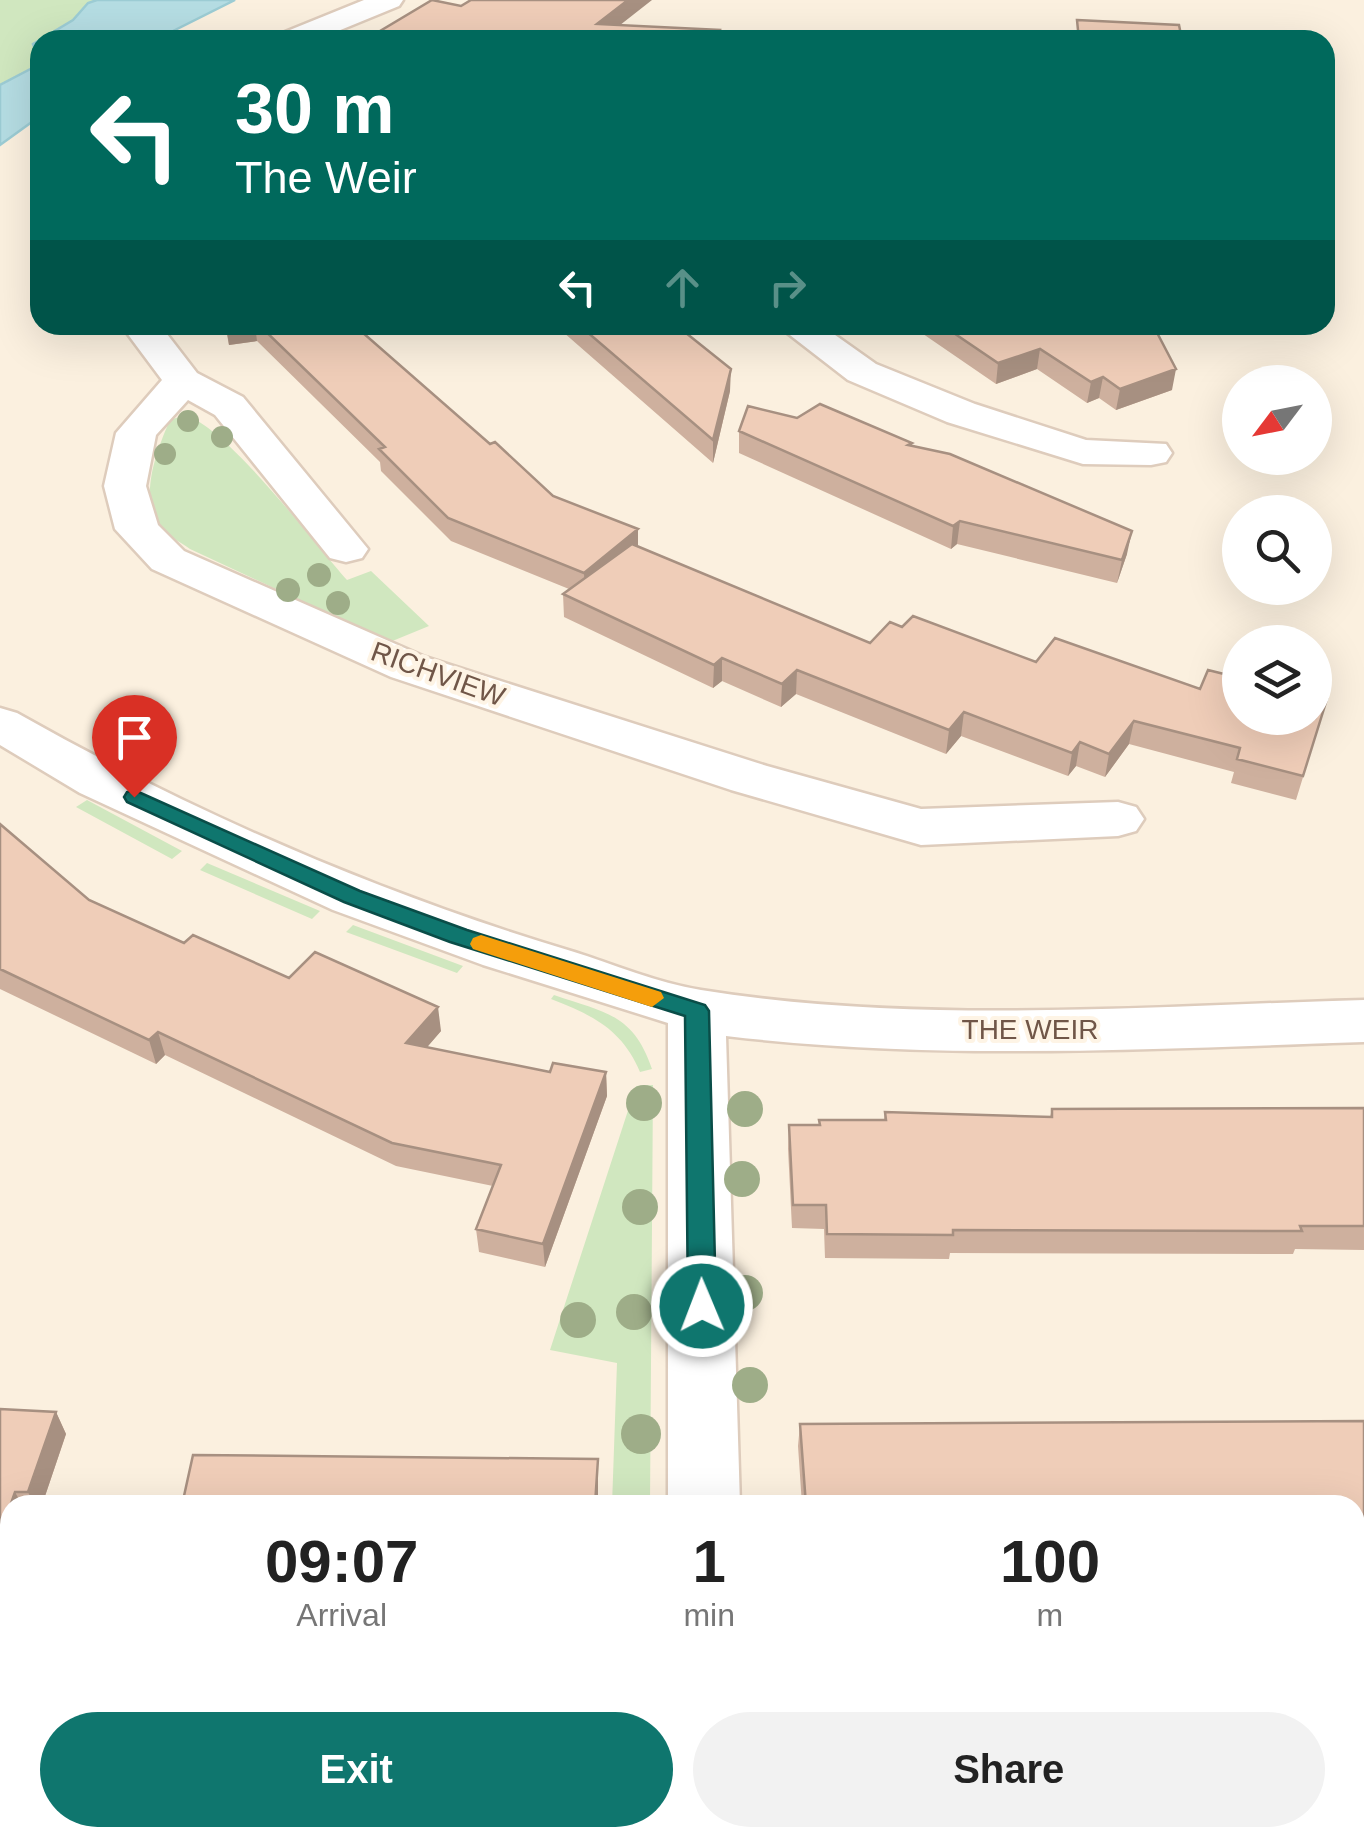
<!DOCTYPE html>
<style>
body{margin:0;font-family:Helvetica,sans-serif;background:#f2f2f2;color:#222;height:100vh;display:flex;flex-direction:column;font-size:38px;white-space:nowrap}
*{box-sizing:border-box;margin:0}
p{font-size:32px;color:#767676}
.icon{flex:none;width:55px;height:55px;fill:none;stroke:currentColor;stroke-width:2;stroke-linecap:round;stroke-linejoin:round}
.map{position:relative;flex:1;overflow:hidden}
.drawer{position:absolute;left:0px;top:1495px;width:1365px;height:352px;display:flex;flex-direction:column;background:#fff;border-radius:30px 30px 0 0;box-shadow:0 10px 40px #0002}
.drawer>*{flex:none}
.banner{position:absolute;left:30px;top:30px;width:1305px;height:305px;border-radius:30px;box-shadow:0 10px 40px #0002;background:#00695c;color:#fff;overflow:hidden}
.needle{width:65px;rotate:238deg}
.buttons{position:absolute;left:1222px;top:365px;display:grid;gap:20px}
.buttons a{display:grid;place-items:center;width:110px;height:110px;border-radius:50%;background:#fff;box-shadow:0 10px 40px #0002;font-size:50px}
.pin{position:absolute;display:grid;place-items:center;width:85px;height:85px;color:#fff;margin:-102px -42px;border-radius:50% 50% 50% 0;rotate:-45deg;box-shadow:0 0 10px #0007}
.pin .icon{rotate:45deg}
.me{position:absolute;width:110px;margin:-55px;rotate:359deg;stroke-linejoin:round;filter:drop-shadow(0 0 8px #0008)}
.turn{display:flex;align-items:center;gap:35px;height:210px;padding:0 40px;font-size:45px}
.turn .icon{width:130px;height:130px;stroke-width:2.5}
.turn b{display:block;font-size:70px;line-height:85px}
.lanes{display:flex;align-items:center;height:95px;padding:0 40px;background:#0003;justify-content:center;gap:50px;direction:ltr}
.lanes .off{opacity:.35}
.eta{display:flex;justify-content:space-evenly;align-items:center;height:170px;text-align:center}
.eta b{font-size:60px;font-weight:600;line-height:70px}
.primary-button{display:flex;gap:20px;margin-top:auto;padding:20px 40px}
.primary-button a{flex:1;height:115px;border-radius:60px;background:#0f766e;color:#fff;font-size:40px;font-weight:600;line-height:115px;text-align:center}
.primary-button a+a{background:#f2f2f2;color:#222}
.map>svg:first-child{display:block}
.green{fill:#d0e7bf}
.water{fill:#b5dde3;stroke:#9cccd4;stroke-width:2.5}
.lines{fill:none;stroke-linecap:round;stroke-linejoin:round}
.street-casing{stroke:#deccbc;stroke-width:5}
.street{fill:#fff;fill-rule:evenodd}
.tree{fill:#9ead88}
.wall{fill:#ceb09e}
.shaded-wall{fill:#a79081}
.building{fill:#efcdb8;stroke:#a79081;stroke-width:2.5}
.route{fill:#0f766e;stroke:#0a4d48;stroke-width:2.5}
.slow{fill:#f59e0b}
.labels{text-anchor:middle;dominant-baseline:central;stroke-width:8;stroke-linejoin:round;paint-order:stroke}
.street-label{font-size:28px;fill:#705648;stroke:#fef4e5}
</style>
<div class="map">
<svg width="1364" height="1847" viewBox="0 0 1364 1847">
<rect width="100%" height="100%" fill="#fbf0df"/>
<!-- green -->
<path class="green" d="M 0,0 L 235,0 L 155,40 L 40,40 L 40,116 L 0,145 Z
M 185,415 C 228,428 313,542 347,580 L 371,571 L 429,626 L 390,642 L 190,549 C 182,543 170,537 163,530 C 136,503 157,449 170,420 Z
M 87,800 L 182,851 L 172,859 L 76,807 Z
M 207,863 L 320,911 L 312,919 L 200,870 Z
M 353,925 L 463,966 L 457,973 L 346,932 Z
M 554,995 C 605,1013 633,1013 652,1069 L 640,1072 C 622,1029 592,1015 551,999 Z
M 653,1085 L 650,1505 L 612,1505 L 617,1363 L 550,1350 L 636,1086 Z"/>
<!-- water -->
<path class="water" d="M 97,0 L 235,0 L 155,40 L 40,40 L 40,62 L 33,44 L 73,20 L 88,3 Z
M 40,64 L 40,116 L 0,145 L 0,85 Z"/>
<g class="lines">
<defs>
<path id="street" d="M 364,0 L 403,0 L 399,6 L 316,40 L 275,40 L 280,34 Z
M 121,325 L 160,325 L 197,373 L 243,397 L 368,549 L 362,558 L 346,562 L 330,558 L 215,415 L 188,400 L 156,435 L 146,486 L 158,525 L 184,551 L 425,657 L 767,766 L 921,809 L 1118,802 L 1136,807 L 1144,819 L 1136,831 L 1118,836 L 921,845 L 731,790 L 391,677 L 152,569 L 115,529 L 104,486 L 116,433 L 162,380 Z
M 777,325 L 821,325 L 876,364 L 975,404 L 1086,440 L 1166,444 L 1172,453 L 1166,462 L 1151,465 L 1083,464 L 947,422 L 848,380 Z
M 0,708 L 17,713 C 192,812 378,893 571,951 C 613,964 657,983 701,990 C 919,1025 1145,1006 1364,1000 L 1364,1042 C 1151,1049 939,1061 726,1036 L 740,1505 L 668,1505 L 668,1023 L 483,965 L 333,910 L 80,793 L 0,745 Z
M 1355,1733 L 1364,1733 L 1364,1813 L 1355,1813 Z"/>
</defs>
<!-- street casing -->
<use href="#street" class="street-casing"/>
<!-- street -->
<use href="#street" class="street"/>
</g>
<!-- trees -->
<g class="tree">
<circle cx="188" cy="421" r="11"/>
<circle cx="222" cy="437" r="11"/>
<circle cx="165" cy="454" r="11"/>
<circle cx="319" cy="575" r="12"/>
<circle cx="288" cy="590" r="12"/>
<circle cx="338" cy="603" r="12"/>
<circle cx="644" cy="1103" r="18"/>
<circle cx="745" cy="1109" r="18"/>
<circle cx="742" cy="1179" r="18"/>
<circle cx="640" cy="1207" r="18"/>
<circle cx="745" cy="1293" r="18"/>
<circle cx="634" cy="1312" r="18"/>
<circle cx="578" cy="1320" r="18"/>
<circle cx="750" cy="1385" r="18"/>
<circle cx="641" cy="1434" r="20"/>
</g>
<!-- wall -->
<path class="wall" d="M 225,325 L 354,325 L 490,444 L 553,496 L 638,547 L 870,643 L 902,627 L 1036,662 L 1200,689 L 1327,699 L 1296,800 L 1231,783 L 1234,772 L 1129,744 L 1105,777 L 1076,766 L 1068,776 L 961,736 L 946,754 L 796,694 L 781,707 L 722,681 L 713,688 L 564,617 L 563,594 L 569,589 L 451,541 L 381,471 L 380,462 L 257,341 L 229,345 Z
M 555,325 L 676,325 L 730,391 L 713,463 Z
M 910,325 L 1153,325 L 1172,390 L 1116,410 L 1099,398 L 1087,403 L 1037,369 L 996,384 Z
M 739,431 L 912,443 L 911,445 L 1127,554 L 1117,583 L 957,544 L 951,549 L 739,453 Z
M 0,824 L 89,900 L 184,943 L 289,978 L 441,1031 L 427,1047 L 550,1072 L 606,1072 L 607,1096 L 545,1267 L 479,1252 L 476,1229 L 493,1186 L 396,1166 L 165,1055 L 156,1064 L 0,989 Z
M 1364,1108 L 1364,1250 L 1295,1249 L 1293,1254 L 950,1253 L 949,1259 L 825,1258 L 824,1229 L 792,1228 L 788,1149 L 789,1125 L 819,1125 L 819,1120 L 884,1120 L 885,1112 L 1050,1117 L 1052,1109 Z
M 0,1409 L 56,1412 L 66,1434 L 42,1505 L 10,1505 Z
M 1364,1421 L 1364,1595 L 1355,1595 L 1355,1505 L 802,1505 L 798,1446 L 800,1424 Z"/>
<!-- shaded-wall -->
<path class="shaded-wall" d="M 628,0 L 652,0 L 601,40 L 597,24 Z
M 226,325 L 255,325 L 257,341 L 229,345 Z
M 1040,349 L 1037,369 L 996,384 L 998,363 Z
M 731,369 L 730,391 L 713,463 L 713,440 Z
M 1176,369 L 1172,390 L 1116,410 L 1120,389 Z
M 1103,377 L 1099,398 L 1087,403 L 1091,382 Z
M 960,521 L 957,544 L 951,549 L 953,526 Z
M 638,529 L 638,552 L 585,596 L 584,573 Z
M 1132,531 L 1127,554 L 1117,583 L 1122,560 Z
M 722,658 L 722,681 L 713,688 L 714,665 Z
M 797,670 L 796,694 L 781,707 L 782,684 Z
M 964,712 L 961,736 L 946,754 L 949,730 Z
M 1134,721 L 1129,744 L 1105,777 L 1109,754 Z
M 1080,742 L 1076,766 L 1068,776 L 1072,753 Z
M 438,1007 L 441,1031 L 410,1067 L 406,1043 Z
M 158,1032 L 165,1055 L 156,1064 L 149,1040 Z
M 606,1072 L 607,1096 L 545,1267 L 543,1244 Z
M 56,1412 L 66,1434 L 42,1505 L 34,1505 L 28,1492 Z
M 598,1459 L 598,1505 L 595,1505 Z
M 15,1492 L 22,1505 L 10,1505 Z
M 10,1506 L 10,1560 L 0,1589 L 0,1535 Z"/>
<!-- building -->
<path class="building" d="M 432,0 L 461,6 L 471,0 L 628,0 L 597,24 L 720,30 L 717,40 L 365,40 Z
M 1077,20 L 1179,25 L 1182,40 L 1079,40 Z
M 259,325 L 354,325 L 490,444 L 495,442 L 553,496 L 638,529 L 584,573 L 448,518 L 379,449 L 385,447 Z
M 579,325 L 676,325 L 731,369 L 713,440 Z
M 942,325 L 1153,325 L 1176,369 L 1120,389 L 1103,377 L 1091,382 L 1040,349 L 998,363 Z
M 820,404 L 912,443 L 908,445 L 950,454 L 1132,531 L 1122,560 L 960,521 L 953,526 L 739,431 L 748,406 L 797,418 Z
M 632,544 L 870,643 L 890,622 L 902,627 L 913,616 L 1036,662 L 1055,638 L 1200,689 L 1208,670 L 1240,678 L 1240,718 L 1315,718 L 1315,696 L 1327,699 L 1303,776 L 1237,759 L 1240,748 L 1134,721 L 1109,754 L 1080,742 L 1072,753 L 964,712 L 949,730 L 797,670 L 782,684 L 722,658 L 714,665 L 563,594 Z
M 0,824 L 89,900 L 184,943 L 193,935 L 289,978 L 315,952 L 438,1007 L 406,1043 L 550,1072 L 553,1063 L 606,1072 L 543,1244 L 476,1229 L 501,1165 L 392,1143 L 158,1032 L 149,1040 L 0,969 Z
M 1364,1108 L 1364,1226 L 1300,1226 L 1302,1231 L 953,1230 L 953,1235 L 827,1234 L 826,1205 L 793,1205 L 789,1125 L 820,1125 L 819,1120 L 886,1120 L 885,1112 L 1052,1117 L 1052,1109 Z
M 0,1409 L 56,1412 L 28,1492 L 15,1492 L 0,1535 Z
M 1364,1421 L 1364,1574 L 1355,1575 L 1355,1505 L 806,1505 L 800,1424 Z
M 193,1455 L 598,1459 L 595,1505 L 182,1505 Z"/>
<!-- route -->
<path class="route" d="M 134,790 L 360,891 L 467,930 L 705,1005 L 709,1011 L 716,1306 L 712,1314 L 702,1317 L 692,1314 L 688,1306 L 685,1016 L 450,942 L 344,902 L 127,802 L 124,797 L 127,792 Z"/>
<!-- slow -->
<path class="slow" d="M 481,935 L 661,992 L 664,998 L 652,1007 L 473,949 L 470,944 L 473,938 Z"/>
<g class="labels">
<!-- street labels -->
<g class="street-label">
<text transform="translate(438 674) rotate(20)">RICHVIEW</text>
<text x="1030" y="1029">THE WEIR</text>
</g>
</g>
</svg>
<div class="buttons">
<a><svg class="needle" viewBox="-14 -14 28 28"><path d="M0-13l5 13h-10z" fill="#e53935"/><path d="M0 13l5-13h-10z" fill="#767676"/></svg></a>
<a><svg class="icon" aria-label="search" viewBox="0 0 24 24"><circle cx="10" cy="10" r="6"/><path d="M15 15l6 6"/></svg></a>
<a><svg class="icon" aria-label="layers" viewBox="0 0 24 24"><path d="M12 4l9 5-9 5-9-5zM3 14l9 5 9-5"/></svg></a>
</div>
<div class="pin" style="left:134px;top:797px;background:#d93025"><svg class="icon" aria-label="arrive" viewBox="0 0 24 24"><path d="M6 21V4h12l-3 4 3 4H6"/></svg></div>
<svg class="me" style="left:702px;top:1306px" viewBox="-20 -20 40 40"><circle r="17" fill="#0f766e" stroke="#fff" stroke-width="3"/><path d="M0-11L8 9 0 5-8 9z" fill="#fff"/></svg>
<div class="banner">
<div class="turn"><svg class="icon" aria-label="left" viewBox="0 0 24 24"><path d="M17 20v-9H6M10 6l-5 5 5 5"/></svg><div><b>30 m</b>The Weir</div></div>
<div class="lanes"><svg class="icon" aria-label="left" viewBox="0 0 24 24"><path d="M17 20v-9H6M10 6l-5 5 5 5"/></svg><svg class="icon off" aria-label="ahead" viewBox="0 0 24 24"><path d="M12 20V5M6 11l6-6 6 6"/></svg><svg class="icon off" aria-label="right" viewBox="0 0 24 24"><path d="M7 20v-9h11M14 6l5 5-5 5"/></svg></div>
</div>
<section class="drawer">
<div class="eta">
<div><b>09:07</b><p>Arrival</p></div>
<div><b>1</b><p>min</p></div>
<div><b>100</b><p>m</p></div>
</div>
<div class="primary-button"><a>Exit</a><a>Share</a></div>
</section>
</div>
